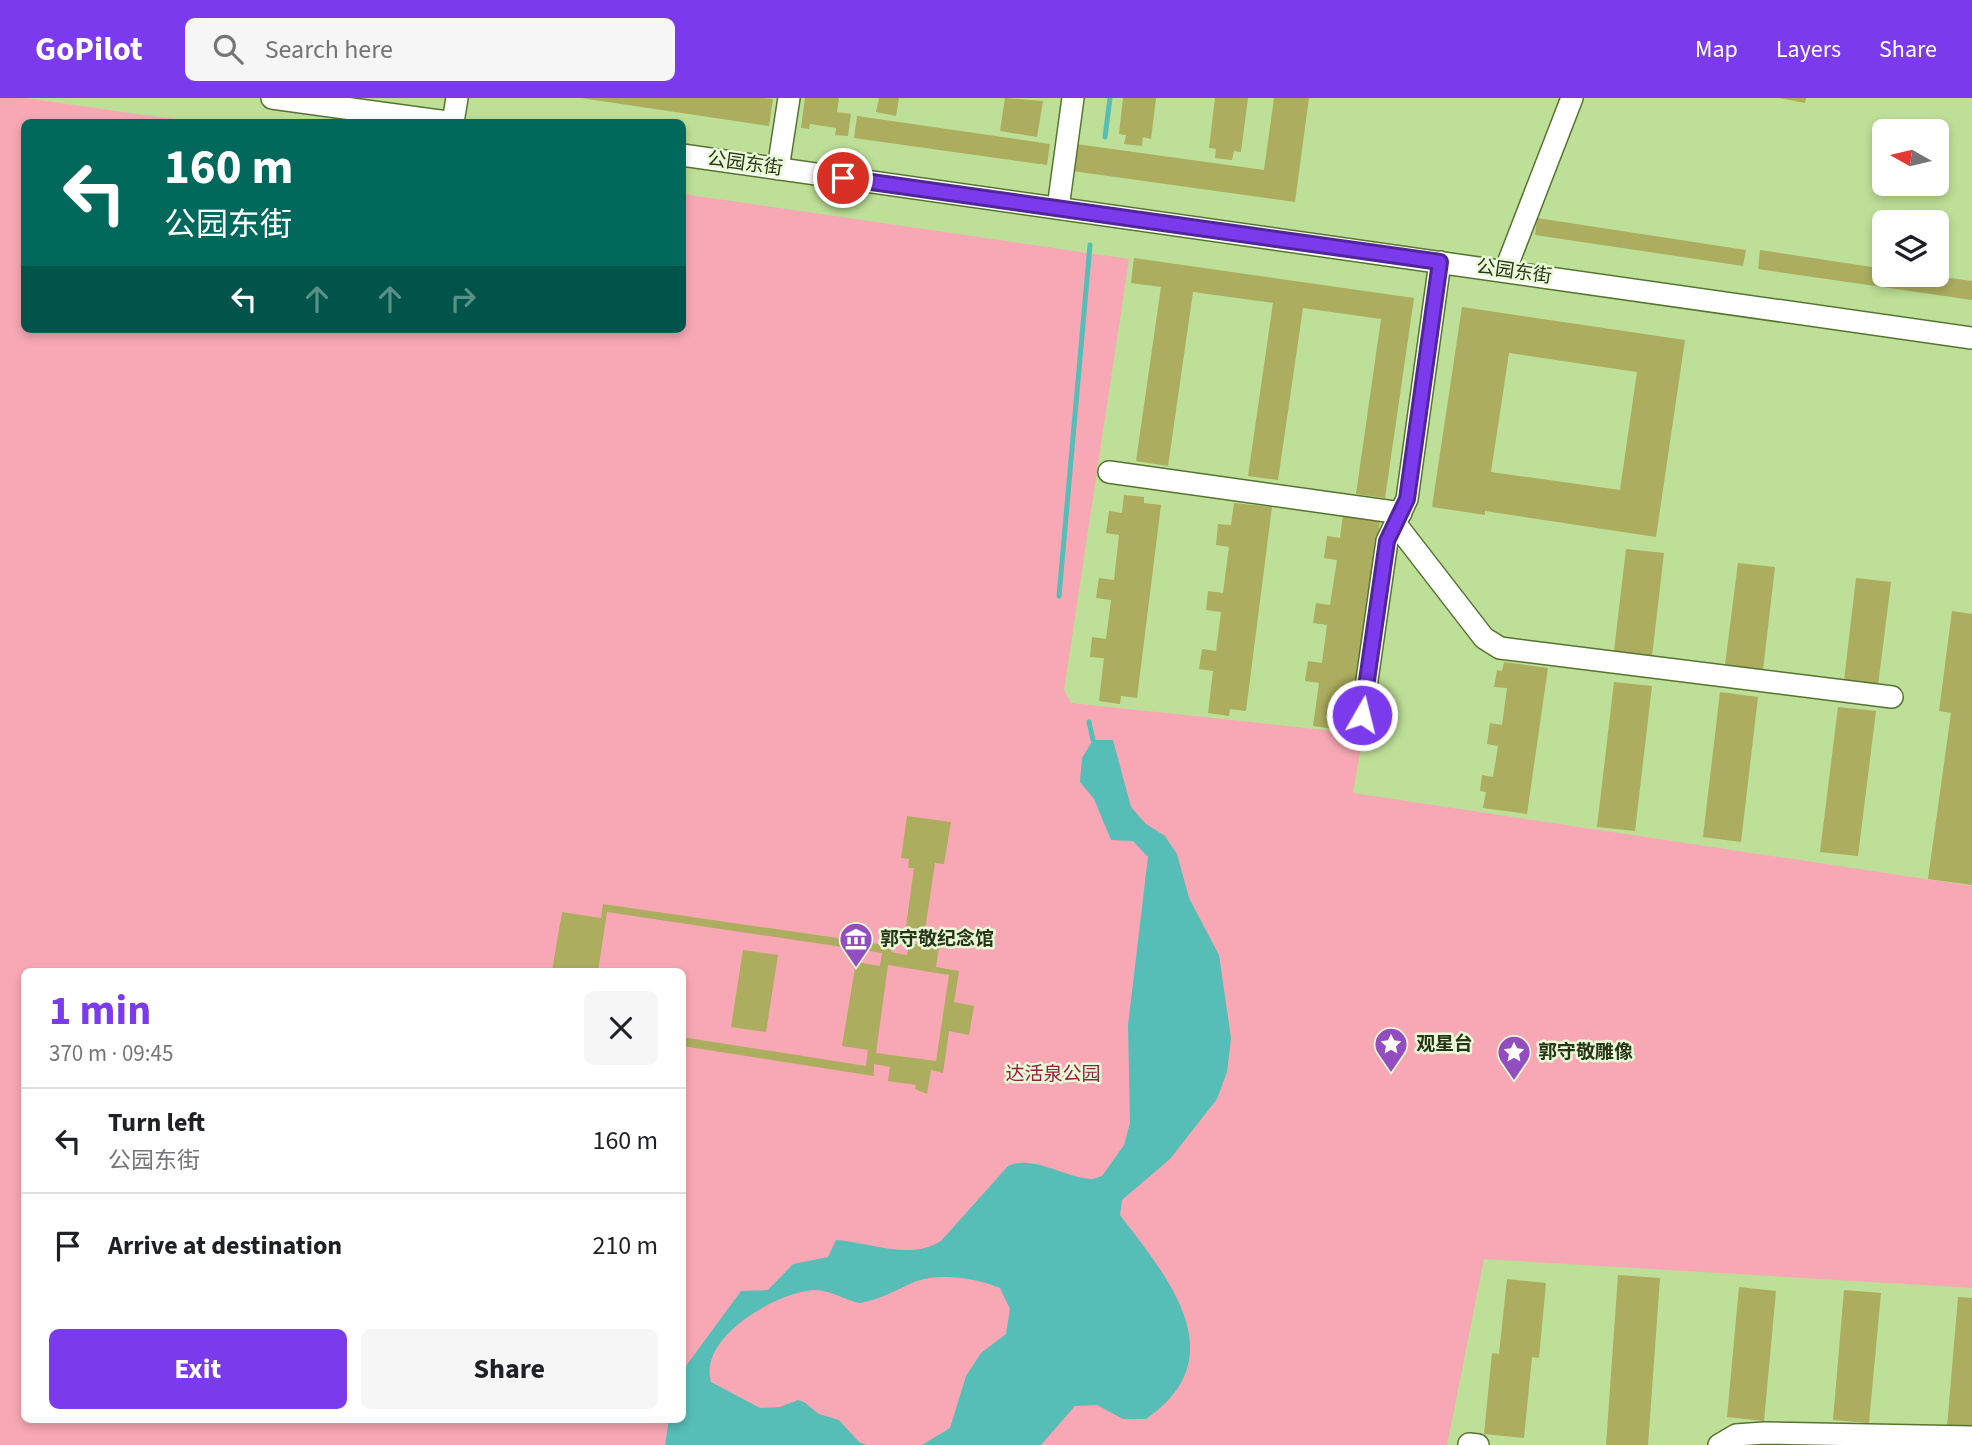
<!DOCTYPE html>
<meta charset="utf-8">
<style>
body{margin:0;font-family:"Source Sans 3","Noto Sans SC",sans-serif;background:#f6f6f6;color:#202124;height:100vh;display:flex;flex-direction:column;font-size:26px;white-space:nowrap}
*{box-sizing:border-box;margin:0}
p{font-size:23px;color:#757577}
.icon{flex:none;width:38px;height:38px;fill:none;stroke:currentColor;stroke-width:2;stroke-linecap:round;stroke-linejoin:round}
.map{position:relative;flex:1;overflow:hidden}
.drawer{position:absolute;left:21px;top:870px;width:665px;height:455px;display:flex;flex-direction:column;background:#fff;border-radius:10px;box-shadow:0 4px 10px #0003}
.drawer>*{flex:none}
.banner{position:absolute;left:21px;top:21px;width:665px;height:214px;border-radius:10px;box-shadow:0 4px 10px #0003;background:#00695c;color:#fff;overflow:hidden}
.needle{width:46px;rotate:278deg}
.controls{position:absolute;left:1872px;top:21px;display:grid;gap:14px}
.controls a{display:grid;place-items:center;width:77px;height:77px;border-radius:10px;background:#fff;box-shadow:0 4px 10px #0003;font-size:35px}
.pin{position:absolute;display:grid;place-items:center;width:60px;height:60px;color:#fff;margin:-30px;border:4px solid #fff;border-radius:50%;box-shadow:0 2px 7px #0007}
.me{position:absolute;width:77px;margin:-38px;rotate:8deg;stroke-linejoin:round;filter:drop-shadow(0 0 5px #0008)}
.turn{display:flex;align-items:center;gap:24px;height:147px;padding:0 28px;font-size:32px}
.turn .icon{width:91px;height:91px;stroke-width:2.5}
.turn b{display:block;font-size:49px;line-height:60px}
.lanes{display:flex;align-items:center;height:66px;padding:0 28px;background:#0003;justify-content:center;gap:35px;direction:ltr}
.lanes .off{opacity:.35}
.round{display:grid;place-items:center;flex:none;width:74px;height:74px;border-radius:10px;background:#f6f6f6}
.head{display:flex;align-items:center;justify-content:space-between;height:119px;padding:0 28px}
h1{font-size:42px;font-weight:700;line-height:52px;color:#7c3aed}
.cta{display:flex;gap:14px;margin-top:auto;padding:14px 28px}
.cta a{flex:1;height:80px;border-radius:10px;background:#7c3aed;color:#fff;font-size:28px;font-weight:700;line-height:80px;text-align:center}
.cta a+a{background:#f6f6f6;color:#202124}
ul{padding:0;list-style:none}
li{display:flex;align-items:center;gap:21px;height:105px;padding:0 28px;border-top:2px solid #e0e0e0}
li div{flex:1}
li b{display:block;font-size:26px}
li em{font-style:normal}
header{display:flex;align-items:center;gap:42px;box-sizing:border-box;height:98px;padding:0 35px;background:#7c3aed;color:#fff}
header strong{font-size:33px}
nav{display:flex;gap:38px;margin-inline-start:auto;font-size:24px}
.search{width:490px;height:63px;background:#f6f6f6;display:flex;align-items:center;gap:18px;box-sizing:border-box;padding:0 24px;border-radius:10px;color:#757577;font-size:26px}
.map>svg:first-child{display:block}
.green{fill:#f7a8b4;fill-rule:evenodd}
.water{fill:#56beb7}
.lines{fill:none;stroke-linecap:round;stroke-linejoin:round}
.stream{stroke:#56beb7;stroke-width:5}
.building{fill:#acad5e;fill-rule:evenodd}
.minor-casing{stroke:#56742f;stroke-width:24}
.minor{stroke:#fff;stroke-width:21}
.route-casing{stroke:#51269a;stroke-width:18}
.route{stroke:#7c3aed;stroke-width:12}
.labels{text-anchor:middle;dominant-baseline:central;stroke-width:5;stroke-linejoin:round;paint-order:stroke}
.street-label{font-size:19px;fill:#283518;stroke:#e8fad6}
.poi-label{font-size:19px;font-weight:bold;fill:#283518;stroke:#e8fad6;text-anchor:start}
.park-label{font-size:19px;fill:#941f41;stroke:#e8fad6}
</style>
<header>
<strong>GoPilot</strong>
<div class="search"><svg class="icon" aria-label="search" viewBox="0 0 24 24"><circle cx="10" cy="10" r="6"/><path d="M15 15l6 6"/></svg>Search here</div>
<nav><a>Map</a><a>Layers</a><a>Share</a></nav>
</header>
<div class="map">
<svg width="1972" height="1347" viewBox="0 0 1972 1347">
<rect width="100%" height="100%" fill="#bddf97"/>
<!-- green -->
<path class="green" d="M 0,0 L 25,0 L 193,24 L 24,24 L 24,231 L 682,231 L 683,96 L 1129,161 L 1064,592 L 1071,605 L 1363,636 L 1353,695 L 1972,788 L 1972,1190 L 1484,1161 L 1447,1347 L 0,1347 ZM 24,873 L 682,873 L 682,1321 L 24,1321 Z"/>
<!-- water -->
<path class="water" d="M 1093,642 L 1113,642 L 1131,709 L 1146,726 L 1165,738 L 1177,756 L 1189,800 L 1219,857 L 1231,940 L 1227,974 L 1217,1001 L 1170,1061 L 1122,1102 L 1120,1117 C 1168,1180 1236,1259 1146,1321 L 1123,1321 L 1097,1307 L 1075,1308 L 1041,1347 L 922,1347 L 950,1330 L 966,1278 L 981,1255 L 1006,1236 L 1010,1211 L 1000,1190 C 975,1180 938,1174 912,1185 C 895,1193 878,1202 860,1205 C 844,1202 830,1191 813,1192 C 776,1195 698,1239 711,1284 L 760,1310 L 780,1309 L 798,1302 L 804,1304 L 819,1316 L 839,1322 L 859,1344 L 867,1347 L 665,1347 L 669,1321 L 682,1321 L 683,1272 L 741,1193 L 768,1192 L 793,1166 L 828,1159 L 836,1142 C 869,1144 911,1163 941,1143 L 1008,1068 C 1033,1056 1067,1081 1093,1081 L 1102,1078 L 1124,1047 L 1130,1025 L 1128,927 L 1148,759 L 1133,743 L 1111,742 L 1094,701 L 1080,684 L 1082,660 Z"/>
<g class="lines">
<!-- stream -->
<path class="stream" d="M 1105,39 L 1110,0
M 1059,498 L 1090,147
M 1089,624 L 1093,642"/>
</g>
<!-- building -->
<path class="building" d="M 581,0 L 763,0 L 773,1 L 769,28 Z
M 805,0 L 839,0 L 837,14 L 851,16 L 848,38 L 835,37 L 836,30 L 810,26 L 809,31 L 801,30 Z
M 879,0 L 899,0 L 896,18 L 876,14 Z
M 1005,0 L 1043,3 L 1037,39 L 1000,33 Z
M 1123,0 L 1156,0 L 1151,41 L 1143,39 L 1142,48 L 1124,46 L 1126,37 L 1119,36 Z
M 1215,0 L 1248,0 L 1241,54 L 1234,53 L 1232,62 L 1215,60 L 1216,51 L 1209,50 Z
M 1274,0 L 1309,0 L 1295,104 L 1072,73 L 1076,46 L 1264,72 Z
M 1779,0 L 1806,0 L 1805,5 Z
M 857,18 L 1050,46 L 1047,67 L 854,40 Z
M 1537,120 L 1746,152 L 1743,168 L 1535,137 Z
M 1760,152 L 1885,171 L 1885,177 L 1927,177 L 1972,183 L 1972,202 L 1758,171 Z
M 1134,160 L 1414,200 L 1385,400 L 1356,396 L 1381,221 L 1303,210 L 1278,382 L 1248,378 L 1273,205 L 1193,194 L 1168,368 L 1136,363 L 1161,189 L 1131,185 Z
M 1462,209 L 1685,242 L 1656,439 L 1485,413 L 1485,417 L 1432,409 ZM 1509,255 L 1637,274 L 1620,392 L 1491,374 Z
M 1124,397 L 1144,399 L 1144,405 L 1161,407 L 1137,600 L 1121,598 L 1120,606 L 1099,603 L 1104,560 L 1090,559 L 1092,539 L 1106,541 L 1111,502 L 1096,500 L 1099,480 L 1114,482 L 1119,437 L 1106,435 L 1109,413 L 1122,415 Z
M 1234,405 L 1272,409 L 1246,613 L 1230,611 L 1229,618 L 1208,615 L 1213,573 L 1199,571 L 1202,551 L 1216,553 L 1221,514 L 1206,512 L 1208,493 L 1223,495 L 1229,449 L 1216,447 L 1218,426 L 1231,427 Z
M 1343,417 L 1380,423 L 1351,626 L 1335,623 L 1334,631 L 1313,628 L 1319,585 L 1305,583 L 1308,563 L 1322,565 L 1327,527 L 1313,525 L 1316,505 L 1330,507 L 1337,462 L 1324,460 L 1327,438 L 1340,440 Z
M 1626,451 L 1664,455 L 1652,558 L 1614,553 Z
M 1738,465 L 1775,469 L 1763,572 L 1725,567 Z
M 1856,480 L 1891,484 L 1878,587 L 1844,583 Z
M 1952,513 L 1972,516 L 1972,787 L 1928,781 L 1951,615 L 1939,613 Z
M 1504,564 L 1548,570 L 1527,716 L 1483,710 L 1486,694 L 1480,693 L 1482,677 L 1493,679 L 1498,648 L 1487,646 L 1490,625 L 1502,627 L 1507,590 L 1494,589 L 1497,572 L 1502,573 Z
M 1614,584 L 1652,588 L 1635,733 L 1597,729 Z
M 1720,594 L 1758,599 L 1741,744 L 1703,739 Z
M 1838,609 L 1876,613 L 1858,758 L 1820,754 Z
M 907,718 L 951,724 L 944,766 L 935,765 L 924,839 L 905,836 L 914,770 L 908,770 L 909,761 L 901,760 Z
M 603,806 L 892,848 L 891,854 L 907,857 L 909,845 L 939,850 L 936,869 L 959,873 L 954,904 L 974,908 L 969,937 L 949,933 L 943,975 L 931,972 L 927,996 L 915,991 L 916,987 L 888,983 L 890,969 L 874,966 L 874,978 L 682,948 L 682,939 L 866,968 L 868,952 L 842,948 L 856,864 L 880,868 L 882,855 L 607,814 L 598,873 L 552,873 L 562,814 L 601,820 ZM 888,867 L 949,877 L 936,963 L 876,955 Z
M 743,852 L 778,857 L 766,934 L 731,929 Z
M 1618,1177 L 1660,1180 L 1648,1347 L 1606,1347 Z
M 1507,1181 L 1546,1185 L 1539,1260 L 1532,1259 L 1524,1340 L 1484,1336 L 1492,1255 L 1499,1256 Z
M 1739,1189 L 1776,1193 L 1764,1323 L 1727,1319 Z
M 1844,1192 L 1881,1195 L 1869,1325 L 1833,1322 Z
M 1958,1199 L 1972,1200 L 1972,1331 L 1947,1329 Z"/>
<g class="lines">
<defs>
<path id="minor" d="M 272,0 L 447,24
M 453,24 L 457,0
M 682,57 L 1972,240
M 778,71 L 789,0
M 1058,110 L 1073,0
M 1505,173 L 1572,0
M 1109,374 L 1401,415
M 1395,425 L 1484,540 L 1500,550 L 1892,599
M 1362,617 L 1387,443 L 1407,401 L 1440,164
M 1469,1346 L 1478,1347
M 1719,1347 L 1736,1337 L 1764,1335 L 1972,1339"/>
</defs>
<!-- minor casing -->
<use href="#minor" class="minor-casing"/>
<!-- minor -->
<use href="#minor" class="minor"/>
</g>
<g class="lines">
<defs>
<path id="route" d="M 843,80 L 1440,164 L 1407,401 L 1387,443 L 1362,617"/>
</defs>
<!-- route casing -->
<use href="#route" class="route-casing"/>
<!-- route -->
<use href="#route" class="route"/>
</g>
<!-- icons -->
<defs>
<symbol id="museum-pin" viewBox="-11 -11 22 30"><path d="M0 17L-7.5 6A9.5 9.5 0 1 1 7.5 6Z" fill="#924dc1" stroke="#e8fad6"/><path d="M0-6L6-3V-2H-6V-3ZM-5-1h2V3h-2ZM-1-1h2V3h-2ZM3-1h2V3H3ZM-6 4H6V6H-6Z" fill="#fff"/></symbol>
<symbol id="sight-pin" viewBox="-11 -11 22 30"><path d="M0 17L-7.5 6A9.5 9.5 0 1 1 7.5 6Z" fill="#924dc1" stroke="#e8fad6"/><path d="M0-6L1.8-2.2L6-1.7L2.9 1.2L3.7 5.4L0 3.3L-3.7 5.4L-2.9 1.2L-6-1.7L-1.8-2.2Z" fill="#fff"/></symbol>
</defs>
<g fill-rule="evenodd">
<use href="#museum-pin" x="837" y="822" width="38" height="52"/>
<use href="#sight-pin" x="1372" y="927" width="38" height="52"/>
<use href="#sight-pin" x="1495" y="935" width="38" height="52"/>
</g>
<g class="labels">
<!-- street labels -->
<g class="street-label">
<text transform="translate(745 66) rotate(8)">公园东街</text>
<text transform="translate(1514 174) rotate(8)">公园东街</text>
</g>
<!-- poi labels -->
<g class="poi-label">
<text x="880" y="841">郭守敬纪念馆</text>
<text x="1416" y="946">观星台</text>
<text x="1538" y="954">郭守敬雕像</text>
</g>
<!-- park labels -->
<g class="park-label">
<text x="1053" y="976">达活泉公园</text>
</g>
</g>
</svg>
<div class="controls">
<a><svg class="needle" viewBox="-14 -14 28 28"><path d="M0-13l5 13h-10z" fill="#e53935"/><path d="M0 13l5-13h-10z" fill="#757577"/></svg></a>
<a><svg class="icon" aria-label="layers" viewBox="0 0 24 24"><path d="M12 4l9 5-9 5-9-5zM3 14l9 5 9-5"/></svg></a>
</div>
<div class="pin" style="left:843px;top:80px;background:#d93025"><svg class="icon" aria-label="arrive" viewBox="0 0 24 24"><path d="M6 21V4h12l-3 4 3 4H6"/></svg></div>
<svg class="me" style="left:1362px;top:617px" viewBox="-20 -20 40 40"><circle r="17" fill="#7c3aed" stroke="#fff" stroke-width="3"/><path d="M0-11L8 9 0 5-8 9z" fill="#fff"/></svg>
<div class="banner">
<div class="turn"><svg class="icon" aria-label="left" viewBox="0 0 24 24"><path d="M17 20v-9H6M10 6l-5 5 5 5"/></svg><div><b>160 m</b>公园东街</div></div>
<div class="lanes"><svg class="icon" aria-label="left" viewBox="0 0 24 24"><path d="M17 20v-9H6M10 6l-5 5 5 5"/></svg><svg class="icon off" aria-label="ahead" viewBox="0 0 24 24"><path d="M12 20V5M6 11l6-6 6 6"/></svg><svg class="icon off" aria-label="ahead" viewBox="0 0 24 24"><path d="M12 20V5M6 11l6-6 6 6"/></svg><svg class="icon off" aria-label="right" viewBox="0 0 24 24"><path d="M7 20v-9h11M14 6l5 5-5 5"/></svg></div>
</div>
<section class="drawer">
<div class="head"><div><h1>1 min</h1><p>370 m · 09:45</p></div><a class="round"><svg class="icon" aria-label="close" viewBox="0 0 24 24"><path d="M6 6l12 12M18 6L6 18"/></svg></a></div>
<ul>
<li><svg class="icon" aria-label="left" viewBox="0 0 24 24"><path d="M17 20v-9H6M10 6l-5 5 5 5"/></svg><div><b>Turn left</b><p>公园东街</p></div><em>160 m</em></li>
<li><svg class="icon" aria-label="arrive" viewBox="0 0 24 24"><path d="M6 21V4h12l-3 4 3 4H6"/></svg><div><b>Arrive at destination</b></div><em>210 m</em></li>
</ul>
<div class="cta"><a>Exit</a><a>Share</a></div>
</section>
</div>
